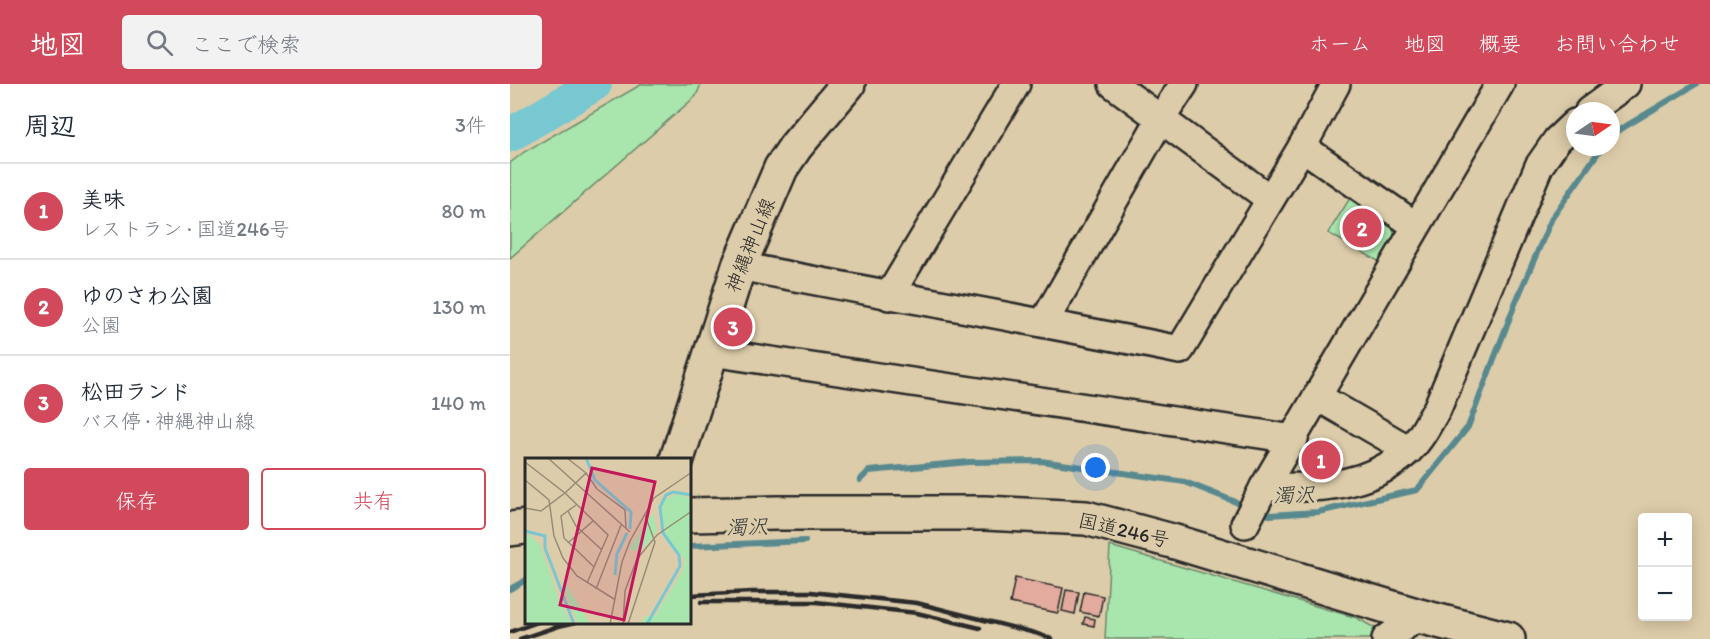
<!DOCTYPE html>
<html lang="ja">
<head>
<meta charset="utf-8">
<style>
	:root { --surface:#fff; --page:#f2f2f3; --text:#1f2937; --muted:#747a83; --line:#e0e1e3; --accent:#d1495b }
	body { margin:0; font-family:Itim,"Klee One",sans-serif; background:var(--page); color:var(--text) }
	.controls { position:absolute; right:18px; bottom:18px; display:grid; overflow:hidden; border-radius:6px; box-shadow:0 3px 15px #0003 }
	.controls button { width:54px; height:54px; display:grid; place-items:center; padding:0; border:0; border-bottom:2px solid var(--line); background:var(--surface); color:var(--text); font:30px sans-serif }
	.compass { position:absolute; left:1056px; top:18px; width:54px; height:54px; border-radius:50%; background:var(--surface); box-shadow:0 3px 15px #0003; rotate:77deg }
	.you { position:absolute; left:586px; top:384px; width:21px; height:21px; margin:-15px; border:4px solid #fff; border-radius:50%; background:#1a73e8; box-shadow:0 0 0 9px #1a73e833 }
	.badge { display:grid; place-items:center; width:39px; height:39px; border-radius:50%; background:var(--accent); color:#fff; font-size:20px; font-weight:700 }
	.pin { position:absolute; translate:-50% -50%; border:3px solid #fff; box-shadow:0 2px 6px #0006 }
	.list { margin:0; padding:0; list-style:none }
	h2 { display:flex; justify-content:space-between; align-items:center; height:78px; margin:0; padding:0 24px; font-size:26px }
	h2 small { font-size:20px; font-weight:400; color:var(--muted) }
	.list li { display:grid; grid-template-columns:39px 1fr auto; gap:18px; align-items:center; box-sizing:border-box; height:96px; padding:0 24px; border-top:2px solid var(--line) }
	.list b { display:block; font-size:22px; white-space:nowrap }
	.list p { margin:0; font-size:20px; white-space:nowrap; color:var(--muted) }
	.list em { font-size:20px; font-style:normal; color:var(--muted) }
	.actions { display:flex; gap:12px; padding:18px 24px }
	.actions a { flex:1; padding:14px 0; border:2px solid var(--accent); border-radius:6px; text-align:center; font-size:21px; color:var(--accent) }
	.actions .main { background:var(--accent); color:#fff }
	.icon { flex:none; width:33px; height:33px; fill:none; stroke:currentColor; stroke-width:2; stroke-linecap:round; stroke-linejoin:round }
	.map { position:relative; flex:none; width:1200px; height:555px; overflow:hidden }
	header { display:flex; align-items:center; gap:36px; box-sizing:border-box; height:84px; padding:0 30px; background:var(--accent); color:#fff }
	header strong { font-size:28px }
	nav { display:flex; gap:33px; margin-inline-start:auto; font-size:21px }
	.search { width:420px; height:54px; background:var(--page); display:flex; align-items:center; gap:15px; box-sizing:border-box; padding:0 21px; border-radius:6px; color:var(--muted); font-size:22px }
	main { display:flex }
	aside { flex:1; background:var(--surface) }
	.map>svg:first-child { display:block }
	.green { fill:#a9e6ad; stroke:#6a886c; stroke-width:1.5 }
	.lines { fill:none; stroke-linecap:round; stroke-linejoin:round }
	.stream { stroke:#59898f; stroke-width:6 }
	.river { stroke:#78c8d2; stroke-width:34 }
	.building { fill:#e3aa9e; stroke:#2b2b2b; stroke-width:1.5 }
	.minor-casing { stroke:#2b2b2b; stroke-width:32 }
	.major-casing { stroke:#2b2b2b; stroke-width:38 }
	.highway-casing { stroke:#2b2b2b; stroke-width:38 }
	.minor { stroke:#ddcca9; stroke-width:27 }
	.major { stroke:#ddcca9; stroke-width:33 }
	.highway { stroke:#ddcca9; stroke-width:33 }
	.rail { stroke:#2b2b2b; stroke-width:4.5 }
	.labels { text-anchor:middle; stroke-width:6; stroke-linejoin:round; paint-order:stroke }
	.street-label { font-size:20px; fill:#2b2b2b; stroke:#ddcca9 }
	.water-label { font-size:21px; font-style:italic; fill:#333b3c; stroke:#ddcca9 }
	.inset-river { fill:none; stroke:#78c8d2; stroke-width:3 }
	.inset-road { fill:none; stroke:#968c77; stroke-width:1.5 }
	.view { fill:#c2185b; fill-opacity:0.15; stroke:#c2185b; stroke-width:3 }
	.inset-edge { fill:none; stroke:#2b2b2b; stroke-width:3 }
</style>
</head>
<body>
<header>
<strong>地図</strong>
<div class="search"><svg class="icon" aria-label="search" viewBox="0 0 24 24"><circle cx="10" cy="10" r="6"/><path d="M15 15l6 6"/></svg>ここで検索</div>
<nav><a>ホーム</a><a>地図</a><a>概要</a><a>お問い合わせ</a></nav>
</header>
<main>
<aside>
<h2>周辺<small>3件</small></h2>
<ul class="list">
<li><span class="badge">1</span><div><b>美味</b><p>レストラン · 国道246号</p></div><em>80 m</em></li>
<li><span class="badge">2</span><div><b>ゆのさわ公園</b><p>公園</p></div><em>130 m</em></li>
<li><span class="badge">3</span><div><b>松田ランド</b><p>バス停 · 神縄神山線</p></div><em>140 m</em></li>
</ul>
<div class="actions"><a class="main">保存</a><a>共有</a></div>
</aside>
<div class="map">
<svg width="1200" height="555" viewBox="0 0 1200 555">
	<rect width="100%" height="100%" fill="#ddcca9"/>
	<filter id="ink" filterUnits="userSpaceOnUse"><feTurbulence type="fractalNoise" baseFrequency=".0167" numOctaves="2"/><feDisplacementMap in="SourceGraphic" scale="12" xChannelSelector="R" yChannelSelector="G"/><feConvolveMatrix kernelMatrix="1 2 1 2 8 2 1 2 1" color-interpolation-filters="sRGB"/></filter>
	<g filter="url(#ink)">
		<g class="green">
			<polygon points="132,0 191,0 186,12 0,174 0,79 14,68"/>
			<polygon points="842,111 882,139 885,155 870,178 818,149"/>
			<polygon points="600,462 847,534 884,555 595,555"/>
		</g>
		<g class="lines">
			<g class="stream">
				<polyline points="1101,51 1186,0"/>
				<polyline points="350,396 359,387 459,378 531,377 675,398 736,422"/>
				<polyline points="749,427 759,431 808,428 907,406 958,343 1005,220 1042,134 1092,63"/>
				<polyline points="180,462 295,457"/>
				<polyline points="0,505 16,496"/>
			</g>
			<polyline class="river" points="0,51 85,0"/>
		</g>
		<g class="building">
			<polygon points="505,494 553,504 548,529 500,519"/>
			<polygon points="556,506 569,508 565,530 552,527"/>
			<polygon points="574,508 593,512 589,532 570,528"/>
			<polygon points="575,533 585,535 584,542 573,540"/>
		</g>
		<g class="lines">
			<defs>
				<g id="minor">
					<polyline points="603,0 760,115"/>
					<polyline points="1079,27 1116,0"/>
					<polyline points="792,63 906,142"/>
					<path d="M229,182C376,211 523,236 670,266L792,63L826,0"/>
					<polyline points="379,212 506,0"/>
					<polyline points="534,238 650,36 674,0"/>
					<polyline points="201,268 784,355"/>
					<polyline points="808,313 899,366"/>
					<path d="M754,403C798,404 841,405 880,381C891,374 902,365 910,353C916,345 921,334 927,325L1029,82L1047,56L1065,39"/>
					<polyline points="735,440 754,403 990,0"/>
					<polyline points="876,555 909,532"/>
				</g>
				<polyline id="major" points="167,375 229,182 271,84 286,62 338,0"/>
				<g id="highway">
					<polyline points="180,431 267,429 475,429 576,434 662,457 909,532 998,555"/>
					<polyline points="0,445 16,443"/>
				</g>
			</defs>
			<use href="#minor" class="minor-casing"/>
			<use href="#major" class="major-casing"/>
			<use href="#highway" class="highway-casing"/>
			<use href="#minor" class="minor"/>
			<use href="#major" class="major"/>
			<use href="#highway" class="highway"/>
			<g class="rail">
				<polyline points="180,511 242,508 301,508 407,519 525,549 542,555"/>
				<polyline points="191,518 306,518 407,529 470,544"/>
				<polyline points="0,548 28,538"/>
				<polyline points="10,555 49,542 66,538"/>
			</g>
		</g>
	</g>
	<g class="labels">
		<g class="street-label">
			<text transform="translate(240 161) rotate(-68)" y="7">神縄神山線</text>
			<text transform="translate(614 446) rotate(13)" y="7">国道246号</text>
		</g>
		<g class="water-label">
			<text transform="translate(784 411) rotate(-2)" y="7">濁沢</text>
			<text transform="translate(237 443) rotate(-2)" y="7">濁沢</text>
		</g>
	</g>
	<g transform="translate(15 374)">
		<rect width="166" height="166" fill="#ddcca9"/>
		<path d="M152,36L166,40V166H115L121,158H130L157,114L160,102L141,78L136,54L139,42ZM128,55L132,73L115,94L104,91ZM4,76L15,87L35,145L47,166H0V77ZM36,122L41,126L65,166H53Z" fill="#a9e6ad"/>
		<path class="inset-river" d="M61,0L70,22L106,54L105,71M0,73L20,78V90L49,166M90,117L92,96L102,75M122,166L155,108L154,97L138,75L135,49L141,37L148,34L167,37"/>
		<path class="inset-road" d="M23,0L105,74M0,4L40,35L61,15L42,0M61,15L72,31L100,52L101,71M0,22L24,42L29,78L38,100L52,118L89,141M51,47L36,58L39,80L69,109M0,50L16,53L40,35L83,77L62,125M43,53L51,68L77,92M44,84L68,63M71,131L96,67M85,166L97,104L105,83L129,40L167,14M98,166L100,133L112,101L132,77L167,53M103,166L130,84L120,57"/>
		<path class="view" d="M67,10L130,24L99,162L35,147Z"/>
		<rect width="166" height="166" class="inset-edge"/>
	</g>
</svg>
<div class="controls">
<button>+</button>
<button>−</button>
</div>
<svg class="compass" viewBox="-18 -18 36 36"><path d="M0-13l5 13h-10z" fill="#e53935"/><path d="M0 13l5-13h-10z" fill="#747a83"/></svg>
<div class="you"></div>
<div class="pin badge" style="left:811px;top:376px">1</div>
<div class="pin badge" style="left:852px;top:144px">2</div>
<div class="pin badge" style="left:223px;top:243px">3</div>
</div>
</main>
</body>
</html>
